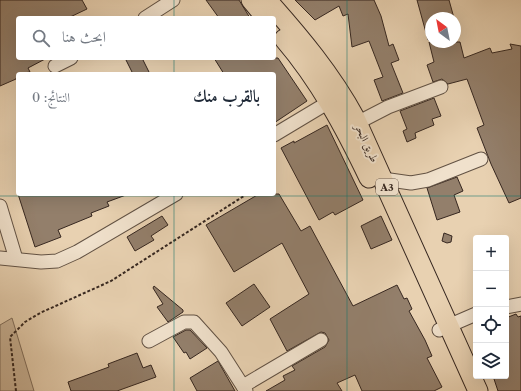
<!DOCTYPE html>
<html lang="ar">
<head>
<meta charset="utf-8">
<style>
	:root { --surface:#fff; --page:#f6f6f7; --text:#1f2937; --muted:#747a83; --line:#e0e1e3 }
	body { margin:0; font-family:"Libre Caslon Text",Amiri,serif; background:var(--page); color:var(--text); direction:rtl }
	.controls { position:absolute; right:12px; bottom:12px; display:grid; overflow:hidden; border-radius:4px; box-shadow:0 4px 16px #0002 }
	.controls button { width:36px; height:36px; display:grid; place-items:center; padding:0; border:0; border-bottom:1px solid var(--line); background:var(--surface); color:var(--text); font:20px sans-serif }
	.compass { position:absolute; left:425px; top:12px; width:36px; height:36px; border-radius:50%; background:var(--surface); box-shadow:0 4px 16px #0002; rotate:328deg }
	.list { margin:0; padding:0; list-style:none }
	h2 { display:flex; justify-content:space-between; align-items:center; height:52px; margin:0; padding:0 16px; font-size:17px }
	h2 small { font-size:13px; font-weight:400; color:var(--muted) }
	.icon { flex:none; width:22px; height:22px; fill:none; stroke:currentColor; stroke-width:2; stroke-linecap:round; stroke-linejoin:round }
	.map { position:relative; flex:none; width:521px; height:391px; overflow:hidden; direction:ltr }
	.search { position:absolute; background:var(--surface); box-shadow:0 4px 16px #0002; left:16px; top:16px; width:260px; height:44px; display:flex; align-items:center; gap:10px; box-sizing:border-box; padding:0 14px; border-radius:4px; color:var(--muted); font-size:15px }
	.panel { position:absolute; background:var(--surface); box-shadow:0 4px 16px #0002; left:16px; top:72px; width:260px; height:124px; border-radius:4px; direction:rtl }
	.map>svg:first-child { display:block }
	.green { fill:#cab498; stroke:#806e5c }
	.building { fill:#937f6b; stroke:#362720 }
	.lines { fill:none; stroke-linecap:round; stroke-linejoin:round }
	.minor-casing { stroke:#625244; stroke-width:15 }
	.highway-casing { stroke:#362720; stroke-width:21 }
	.path { stroke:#362720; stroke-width:2; stroke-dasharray:3 2; stroke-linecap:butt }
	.minor { stroke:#f0e1cc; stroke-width:13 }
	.highway { stroke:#e8d1b1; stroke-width:19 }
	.grid { fill:none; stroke:#0f766e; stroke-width:1; stroke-opacity:0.55 }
	.labels { text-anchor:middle; stroke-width:4; stroke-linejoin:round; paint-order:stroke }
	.shield { fill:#f0e1cc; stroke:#6e5f54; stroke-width:1 }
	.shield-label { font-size:10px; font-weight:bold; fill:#362720 }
	.street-label { font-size:11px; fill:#362720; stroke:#f0e1cc }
</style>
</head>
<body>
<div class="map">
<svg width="521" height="391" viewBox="0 0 521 391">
	<rect width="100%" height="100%" fill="#e8d1b1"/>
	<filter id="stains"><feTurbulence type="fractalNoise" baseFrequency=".005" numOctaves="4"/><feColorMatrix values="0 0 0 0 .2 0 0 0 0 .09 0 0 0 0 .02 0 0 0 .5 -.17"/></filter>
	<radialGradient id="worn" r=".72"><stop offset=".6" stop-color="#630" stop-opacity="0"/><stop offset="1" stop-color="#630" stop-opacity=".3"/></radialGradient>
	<polygon class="green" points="12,318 34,391 0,391 0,325"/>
	<g class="building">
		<polygon points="0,0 82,0 87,9 68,18 18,18 18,58 47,58 28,68 30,72 18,74 16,79 0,86"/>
		<polygon points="206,0 239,0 250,18 219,18"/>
		<polygon points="295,0 374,0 381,16 389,46 393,44 399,60 391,63 403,93 382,101 374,80 383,77 369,41 352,47 348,14 343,16 339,6 315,20"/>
		<polygon points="417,0 449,0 454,18 431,18 431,40 428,40"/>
		<polygon points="429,42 460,42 464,58 490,48 492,53 512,49 510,44 521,46 521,198 509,203 491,164 477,128 484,125 467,79 448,84 442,79 433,82 427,65 434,62"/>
		<polygon points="125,58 142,58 150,74 133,74"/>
		<polygon points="214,58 278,58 307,101 274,123 274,74 224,74"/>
		<polygon points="434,98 441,116 432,119 434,125 415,133 416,138 407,142 403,131 407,129 400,111"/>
		<polygon points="327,125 363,200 335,215 333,212 319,220 281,148 294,141 294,143"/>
		<polygon points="457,177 463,191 454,195 460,212 437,220 427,188"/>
		<polygon points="18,194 126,194 126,195 107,202 109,206 91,213 92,216 58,230 61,237 35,247"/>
		<polygon points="259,194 279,194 301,231 310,226 353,306 397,285 404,299 407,298 412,309 409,311 425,340 432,356 427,358 442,387 434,391 362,391 355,375 337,383 342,391 266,391 285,380 283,376 295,370 292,366 325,347 329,340 325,333 321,332 287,351 270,319 309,294 282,243 234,272 206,225"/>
		<polygon points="162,216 168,225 151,236 154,240 135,251 127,237"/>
		<polygon points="381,216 392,240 371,249 361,226"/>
		<polygon points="444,233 452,236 451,242 447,243 442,241"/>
		<polygon points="254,284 270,307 242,326 226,303"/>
		<polygon points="154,286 183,310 183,312 168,322 157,307 163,304 153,288"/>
		<polygon points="516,314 518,317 521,316 521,391 498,391 493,376 506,376 506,318"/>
		<polygon points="186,330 190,330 207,348 190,359 186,352 184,353 173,337"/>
		<polygon points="137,353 143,368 151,365 156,377 117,391 71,391 68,382 109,367 108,364"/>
		<polygon points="218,361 235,391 197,391 190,378"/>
	</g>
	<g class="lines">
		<defs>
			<g id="minor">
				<polyline points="145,18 173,0"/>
				<polyline points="55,66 71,58"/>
				<polyline points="357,123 388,107 441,87"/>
				<polyline points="274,135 329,102"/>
				<polyline points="383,179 411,183 428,180 481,159"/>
				<polyline points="0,206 16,259"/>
				<polyline points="0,258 41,262 57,261 77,252 176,194"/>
				<polyline points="506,307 521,304"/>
				<polyline points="439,330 476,314"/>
				<polyline points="149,341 184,322 194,322 221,352 246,391"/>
				<polyline points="243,386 321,340"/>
			</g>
			<g id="highway">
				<polyline points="251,0 266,18"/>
				<path d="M267,0C300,37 331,74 355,118L478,391"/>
				<path d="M284,39C320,81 345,128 369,178"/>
			</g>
		</defs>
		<use href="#minor" class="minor-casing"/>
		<use href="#highway" class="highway-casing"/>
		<polyline class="path" points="16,391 10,337 25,322 40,313 111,281 247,194"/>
		<use href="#minor" class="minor"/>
		<use href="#highway" class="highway"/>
	</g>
	<path class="grid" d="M174,0V18M347,0V391M174,58V74M174,194V391M0,196H521"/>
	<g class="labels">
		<rect class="shield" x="376" y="179" width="22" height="16" rx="3"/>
		<g class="shield-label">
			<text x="387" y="191">A3</text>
		</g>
		<g class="street-label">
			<text transform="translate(367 143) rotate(65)" y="4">طريق البحر</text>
		</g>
	</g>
	<rect width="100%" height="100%" filter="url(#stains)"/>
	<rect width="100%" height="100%" fill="url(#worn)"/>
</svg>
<div class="controls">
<button>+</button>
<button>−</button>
<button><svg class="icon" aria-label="locate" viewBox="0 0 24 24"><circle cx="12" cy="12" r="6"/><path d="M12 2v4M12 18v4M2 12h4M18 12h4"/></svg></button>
<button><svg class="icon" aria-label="layers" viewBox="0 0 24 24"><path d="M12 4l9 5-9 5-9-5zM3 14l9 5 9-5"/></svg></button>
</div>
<svg class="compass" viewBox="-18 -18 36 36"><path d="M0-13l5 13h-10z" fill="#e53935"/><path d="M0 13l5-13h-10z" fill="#747a83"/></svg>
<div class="search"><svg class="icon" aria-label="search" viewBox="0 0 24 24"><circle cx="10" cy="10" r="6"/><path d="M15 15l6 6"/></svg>ابحث هنا</div>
<section class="panel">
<h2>بالقرب منك<small>النتائج: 0</small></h2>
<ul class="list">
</ul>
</section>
</div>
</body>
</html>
